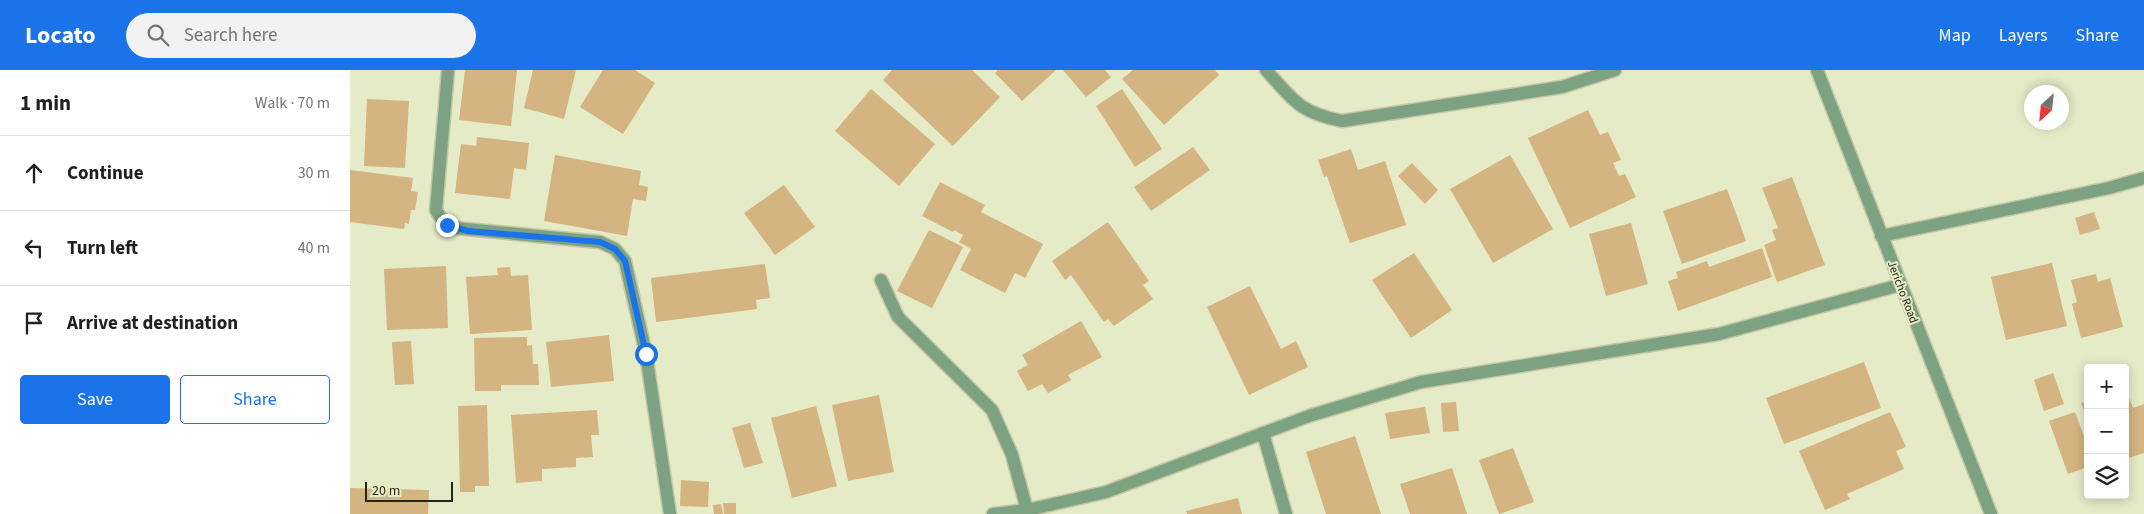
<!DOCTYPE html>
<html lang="en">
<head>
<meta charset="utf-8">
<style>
	:root { --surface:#fff; --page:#f2f2f2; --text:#202124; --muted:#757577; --line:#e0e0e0; --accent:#1a73e8 }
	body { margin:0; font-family:"Source Sans 3",sans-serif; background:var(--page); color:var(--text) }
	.controls { position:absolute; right:15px; bottom:15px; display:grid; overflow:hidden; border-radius:5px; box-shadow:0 2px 12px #0003 }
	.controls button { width:45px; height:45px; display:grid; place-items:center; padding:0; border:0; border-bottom:1px solid var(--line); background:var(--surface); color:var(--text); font:25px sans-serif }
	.compass { position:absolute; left:1674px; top:15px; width:45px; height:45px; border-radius:50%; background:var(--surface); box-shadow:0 2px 12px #0003; rotate:207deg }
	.scale { position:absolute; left:15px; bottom:12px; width:88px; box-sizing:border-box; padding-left:5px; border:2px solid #252619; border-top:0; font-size:14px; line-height:18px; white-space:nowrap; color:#252619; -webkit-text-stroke:4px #e5eac7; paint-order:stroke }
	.stop { position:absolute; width:15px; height:15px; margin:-11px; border:4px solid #1a73e8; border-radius:50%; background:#fff }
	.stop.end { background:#1a73e8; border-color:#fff; box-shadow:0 1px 5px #0008 }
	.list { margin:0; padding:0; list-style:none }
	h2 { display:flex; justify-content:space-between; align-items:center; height:65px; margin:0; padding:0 20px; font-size:21px }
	h2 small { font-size:16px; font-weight:400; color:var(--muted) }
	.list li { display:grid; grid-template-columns:32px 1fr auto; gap:15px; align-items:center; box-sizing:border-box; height:75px; padding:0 20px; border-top:1px solid var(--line) }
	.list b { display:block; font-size:19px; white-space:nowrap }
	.list em { font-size:16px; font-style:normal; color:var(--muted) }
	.actions { display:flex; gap:10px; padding:15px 20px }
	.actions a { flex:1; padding:11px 0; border:1px solid var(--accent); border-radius:5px; text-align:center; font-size:18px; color:var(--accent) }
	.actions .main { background:var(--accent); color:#fff }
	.icon { flex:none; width:28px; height:28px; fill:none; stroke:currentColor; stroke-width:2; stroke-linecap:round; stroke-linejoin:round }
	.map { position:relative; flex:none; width:1794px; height:444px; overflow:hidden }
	header { display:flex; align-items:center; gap:30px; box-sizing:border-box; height:70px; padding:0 25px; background:var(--accent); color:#fff }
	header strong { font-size:24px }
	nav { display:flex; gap:28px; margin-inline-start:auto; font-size:18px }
	.search { width:350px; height:45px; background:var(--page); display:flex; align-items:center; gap:12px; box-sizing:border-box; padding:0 18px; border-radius:28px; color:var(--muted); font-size:19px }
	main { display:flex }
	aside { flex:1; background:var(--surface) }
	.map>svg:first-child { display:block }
	.building { fill:#d4b480 }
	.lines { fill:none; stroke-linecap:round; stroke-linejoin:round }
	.minor-casing { stroke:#c2c7a8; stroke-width:15 }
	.minor { stroke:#7da281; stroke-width:12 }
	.route { stroke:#1a73e8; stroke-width:6 }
	.labels { text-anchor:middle; stroke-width:4; stroke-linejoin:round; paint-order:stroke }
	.street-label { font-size:12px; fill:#252619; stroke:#e5eac7 }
</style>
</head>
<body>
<header>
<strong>Locato</strong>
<div class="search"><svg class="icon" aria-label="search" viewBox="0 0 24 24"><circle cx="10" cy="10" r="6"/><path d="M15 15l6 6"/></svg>Search here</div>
<nav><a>Map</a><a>Layers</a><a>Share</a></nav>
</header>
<main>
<aside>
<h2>1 min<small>Walk · 70 m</small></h2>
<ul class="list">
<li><svg class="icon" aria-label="ahead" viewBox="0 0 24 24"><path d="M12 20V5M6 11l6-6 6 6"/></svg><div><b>Continue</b></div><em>30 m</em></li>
<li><svg class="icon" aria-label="left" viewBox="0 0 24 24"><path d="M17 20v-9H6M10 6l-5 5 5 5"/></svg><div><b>Turn left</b></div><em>40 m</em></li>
<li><svg class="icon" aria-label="arrive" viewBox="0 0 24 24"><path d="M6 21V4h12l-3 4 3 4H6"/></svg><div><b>Arrive at destination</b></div></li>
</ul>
<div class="actions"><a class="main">Save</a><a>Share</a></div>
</aside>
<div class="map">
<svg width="1794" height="444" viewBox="0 0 1794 444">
	<rect width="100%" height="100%" fill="#e5eac7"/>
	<g class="building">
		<polygon points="115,0 167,0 161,56 109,50"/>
		<polygon points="183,0 226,0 214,49 174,38"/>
		<polygon points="253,0 285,0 305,13 273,64 230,37"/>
		<polygon points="542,0 622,0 650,27 603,76 533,10"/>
		<polygon points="648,0 706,0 672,31 645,3"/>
		<polygon points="713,0 755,0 761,7 736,27"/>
		<polygon points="783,0 865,0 869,5 814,55 772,9"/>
		<polygon points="521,19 585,74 549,116 485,61"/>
		<polygon points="772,19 812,79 785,97 746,36"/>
		<polygon points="17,29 59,31 55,98 14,96"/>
		<polygon points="1238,40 1250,65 1258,62 1271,90 1263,93 1269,106 1275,104 1286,127 1220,158 1178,68"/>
		<polygon points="127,67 179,73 176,100 164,98 160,129 105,123 111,74 126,76"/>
		<polygon points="843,77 860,100 801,141 784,117"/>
		<polygon points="1001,79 1008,100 1035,91 1056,155 1000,173 977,106 974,107 968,90"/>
		<polygon points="205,85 291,101 289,115 298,117 296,131 283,129 277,166 194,151"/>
		<polygon points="1160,85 1203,159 1143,193 1100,119"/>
		<polygon points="1062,93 1088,120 1075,134 1048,106"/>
		<polygon points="0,100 63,108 61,121 68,122 65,140 61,140 59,154 55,153 54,159 0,152"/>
		<polygon points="1442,107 1475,195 1427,212 1414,175 1426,170 1422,160 1428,158 1412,118"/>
		<polygon points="590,112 635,135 631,142 693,174 675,208 665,203 655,223 610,200 621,179 609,172 613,165 604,160 603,162 572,146"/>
		<polygon points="434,115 465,157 425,185 394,143"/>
		<polygon points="1377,119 1396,171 1332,194 1313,141"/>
		<polygon points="1744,142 1750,159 1730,165 1725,148"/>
		<polygon points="758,152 799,211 793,215 803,229 764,256 758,249 754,252 721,205 715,210 702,191"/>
		<polygon points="1281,153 1298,214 1256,226 1239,164"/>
		<polygon points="579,160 613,177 582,238 547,221"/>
		<polygon points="1412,178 1422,207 1328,241 1318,211 1328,208 1326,202 1357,191 1359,197"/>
		<polygon points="1064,183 1102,240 1061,268 1022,210"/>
		<polygon points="1702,193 1717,256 1656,270 1641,207"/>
		<polygon points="415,194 420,228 406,230 407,239 306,252 301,208"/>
		<polygon points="96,196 98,258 37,260 34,199"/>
		<polygon points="160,197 161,206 178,205 182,260 120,264 116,207 148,205 147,198"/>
		<polygon points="1746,204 1748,212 1760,208 1773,257 1731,268 1722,234 1727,232 1721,210"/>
		<polygon points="900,216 931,279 946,271 958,297 899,325 857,237"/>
		<polygon points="731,251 752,287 718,305 721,310 698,323 692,314 678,321 667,301 678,295 672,285"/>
		<polygon points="259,265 264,311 201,317 196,272"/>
		<polygon points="177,267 177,276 182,275 183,294 188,294 189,315 151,315 151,321 125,321 124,268"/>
		<polygon points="61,271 64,314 45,315 42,272"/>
		<polygon points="1514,292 1531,338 1434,374 1416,328"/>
		<polygon points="1703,303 1714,334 1694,341 1684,310"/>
		<polygon points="1775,318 1783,338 1794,334 1794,383 1775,389"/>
		<polygon points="529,325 544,402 498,411 482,335"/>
		<polygon points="1738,331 1738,351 1731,333"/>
		<polygon points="1106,332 1109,361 1093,362 1091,333"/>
		<polygon points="137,335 139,416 125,416 125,422 110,422 108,336"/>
		<polygon points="466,336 487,416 442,428 421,348"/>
		<polygon points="1075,337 1080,363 1040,369 1035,343"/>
		<polygon points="247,340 249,365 241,365 243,387 226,388 226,397 192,399 192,411 166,413 161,345"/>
		<polygon points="1540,342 1556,377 1546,381 1554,399 1497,424 1500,429 1475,440 1449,381"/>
		<polygon points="1725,342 1738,377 1738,397 1718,404 1699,351"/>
		<polygon points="400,353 413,393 394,398 382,358"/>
		<polygon points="1005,366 1031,444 976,444 956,382"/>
		<polygon points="1163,378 1184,432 1149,444 1129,390"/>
		<polygon points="1102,398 1117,444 1060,444 1050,414"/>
		<polygon points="331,410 359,412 358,437 330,436"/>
		<polygon points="0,418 79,420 78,444 0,444"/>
		<polygon points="888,428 892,444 837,444 836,441"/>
		<polygon points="373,433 386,433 386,444 374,444"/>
		<polygon points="371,434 373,444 364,444 363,435"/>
	</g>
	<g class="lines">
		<defs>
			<g id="minor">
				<path d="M98,0L86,140C91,149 95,154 105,158L250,172L265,179L275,191L296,284L320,444"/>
				<path d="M916,0C944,31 949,42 992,51L1212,17L1265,0"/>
				<polyline points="1467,0 1641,444"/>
				<polyline points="1531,166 1759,118 1794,108"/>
				<polyline points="531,210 548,247 642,340 662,385 677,440"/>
				<polyline points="913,363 936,444"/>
				<polyline points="643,444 677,440 756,422 959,346 1071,312 1369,264 1550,215"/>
			</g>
		</defs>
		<use href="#minor" class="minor-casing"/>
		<use href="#minor" class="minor"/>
	</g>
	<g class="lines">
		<polyline class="route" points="97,155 118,161 250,172 265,179 275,191 296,284"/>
	</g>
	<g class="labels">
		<g class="street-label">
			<text transform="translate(1553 222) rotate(69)" y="4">Jericho Road</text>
		</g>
	</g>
</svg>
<div class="controls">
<button>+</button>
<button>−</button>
<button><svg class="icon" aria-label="layers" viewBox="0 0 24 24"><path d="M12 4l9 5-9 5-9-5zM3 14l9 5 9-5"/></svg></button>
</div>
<svg class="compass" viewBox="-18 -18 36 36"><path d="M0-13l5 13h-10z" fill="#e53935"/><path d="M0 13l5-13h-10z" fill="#757577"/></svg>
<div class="scale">20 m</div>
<div class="stop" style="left:296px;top:284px"></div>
<div class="stop end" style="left:97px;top:155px"></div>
</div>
</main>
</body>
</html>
